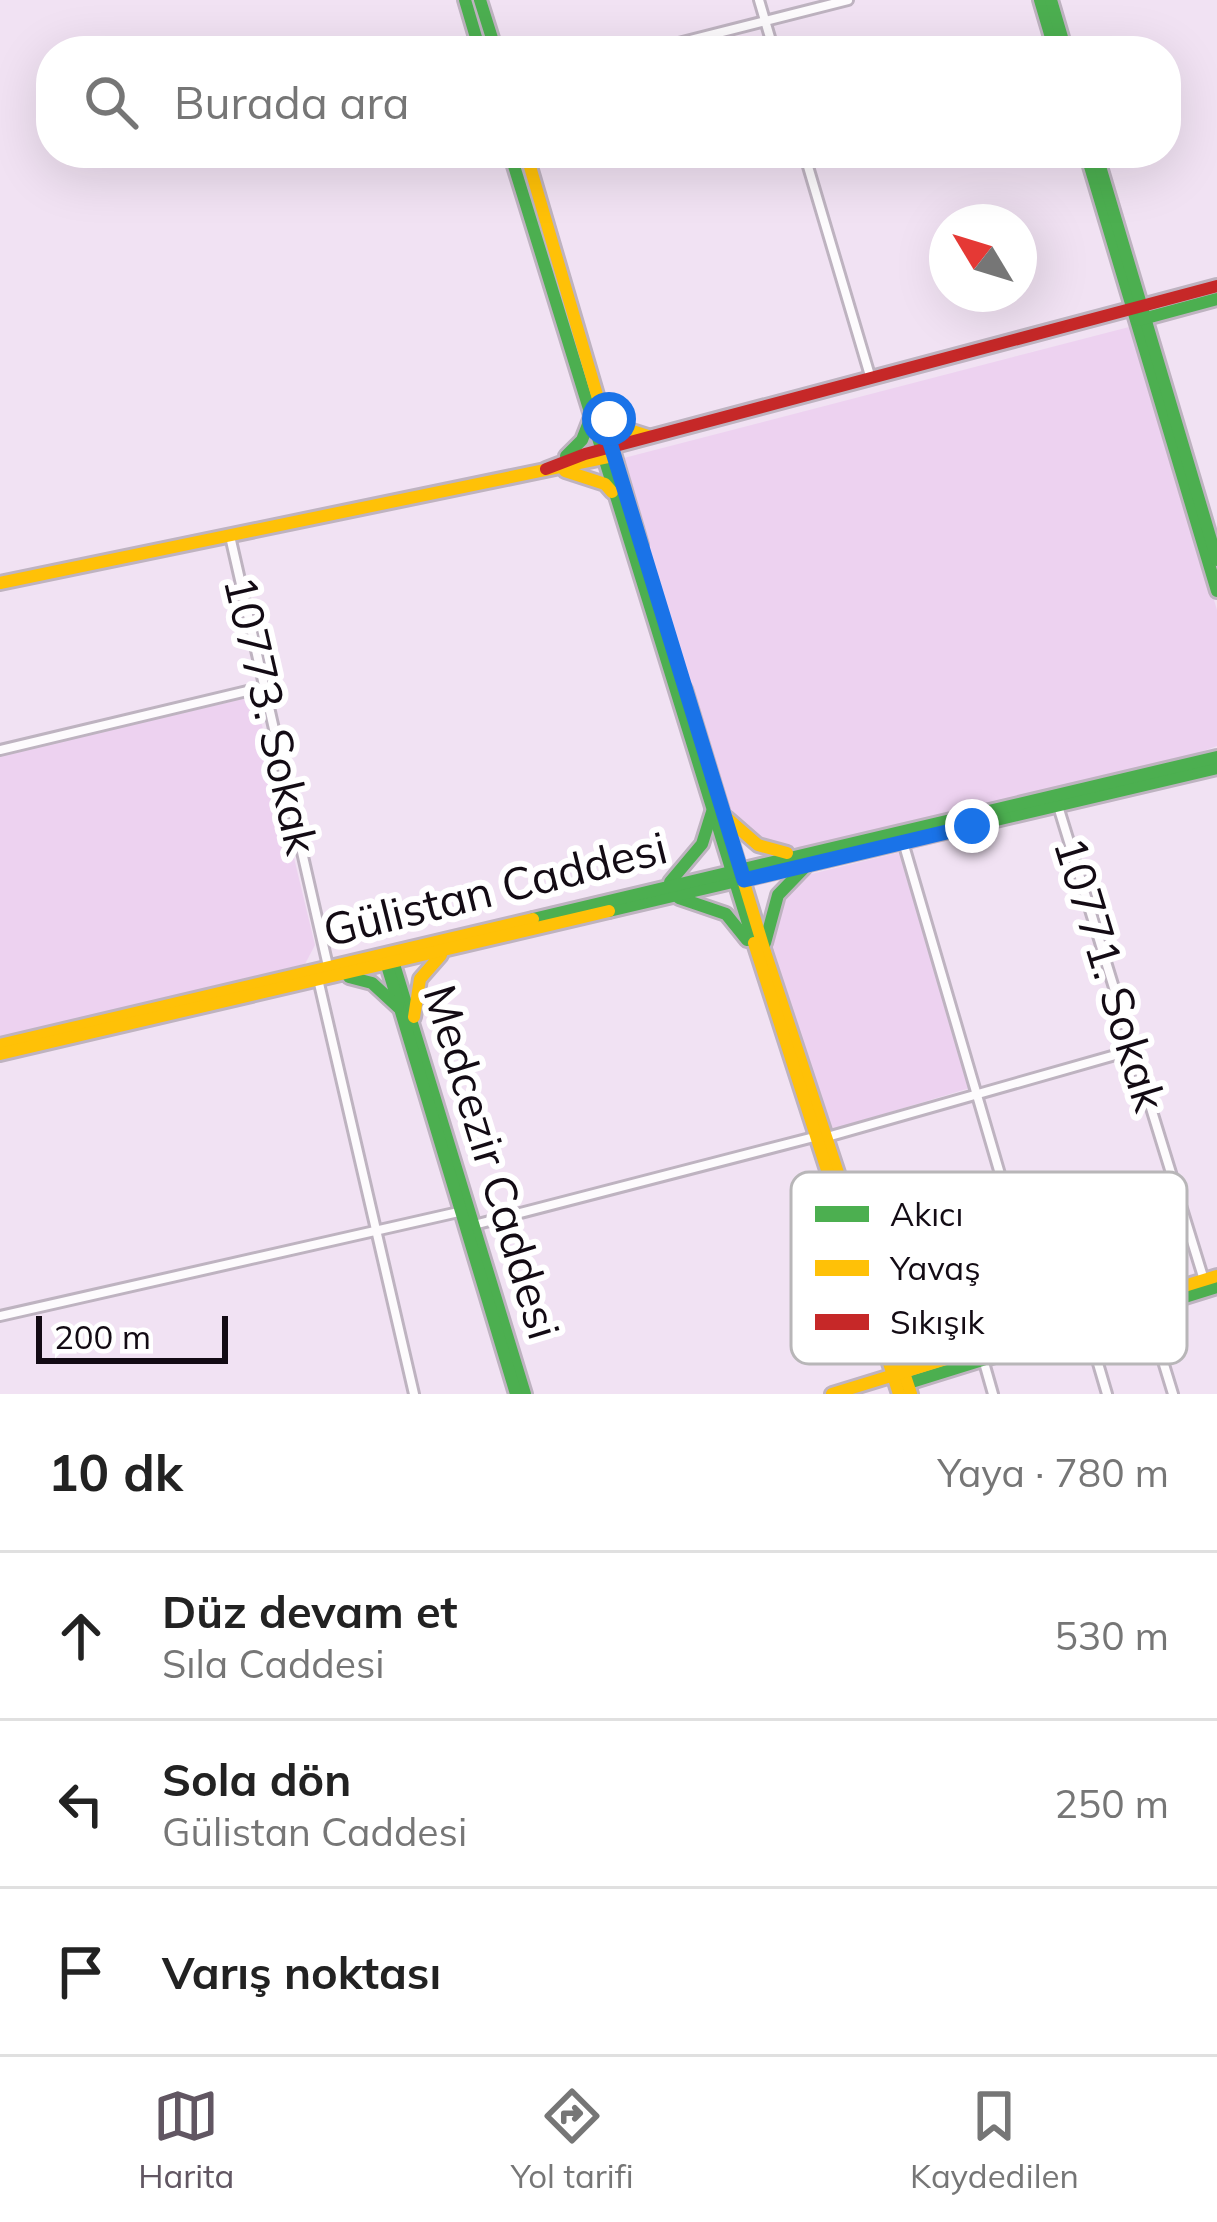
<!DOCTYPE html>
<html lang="tr">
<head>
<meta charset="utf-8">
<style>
	:root { --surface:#fff; --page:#f6f6f6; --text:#222; --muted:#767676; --line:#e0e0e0; --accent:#615662 }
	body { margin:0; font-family:Mulish,sans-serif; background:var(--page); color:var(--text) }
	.compass { position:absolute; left:929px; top:204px; width:108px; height:108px; border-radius:50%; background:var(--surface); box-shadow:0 12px 48px #0002; rotate:308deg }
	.scale { position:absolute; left:36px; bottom:30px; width:192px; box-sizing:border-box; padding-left:12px; border:6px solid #130b14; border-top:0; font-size:33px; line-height:42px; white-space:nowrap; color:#130b14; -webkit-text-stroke:9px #fff; paint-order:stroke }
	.stop { position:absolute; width:36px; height:36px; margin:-27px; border:9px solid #1a73e8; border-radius:50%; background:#fff }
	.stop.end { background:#1a73e8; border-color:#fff; box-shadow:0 3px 12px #0008 }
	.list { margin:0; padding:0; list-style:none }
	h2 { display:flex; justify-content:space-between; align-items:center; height:156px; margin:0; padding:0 48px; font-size:51px }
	h2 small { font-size:39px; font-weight:400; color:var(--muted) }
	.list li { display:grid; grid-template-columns:78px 1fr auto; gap:36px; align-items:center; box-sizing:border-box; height:168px; padding:0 48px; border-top:3px solid var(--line) }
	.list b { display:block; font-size:45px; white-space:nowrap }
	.list p { margin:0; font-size:39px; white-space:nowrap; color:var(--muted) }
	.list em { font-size:39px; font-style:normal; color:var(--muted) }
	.icon { flex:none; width:66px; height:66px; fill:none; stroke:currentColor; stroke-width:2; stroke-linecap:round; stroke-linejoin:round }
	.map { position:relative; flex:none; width:1217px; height:1394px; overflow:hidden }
	.search { position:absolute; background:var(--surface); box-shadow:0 12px 48px #0002; left:36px; right:36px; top:36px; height:132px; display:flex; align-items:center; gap:30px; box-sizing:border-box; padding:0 42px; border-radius:48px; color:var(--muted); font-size:45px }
	.sheet { height:660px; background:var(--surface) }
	nav { display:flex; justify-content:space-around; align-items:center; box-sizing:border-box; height:168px; border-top:3px solid var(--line); background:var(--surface); font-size:33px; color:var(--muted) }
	nav a { display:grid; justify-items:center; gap:6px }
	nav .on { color:var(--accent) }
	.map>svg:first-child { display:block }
	.green { fill:#edd2f0 }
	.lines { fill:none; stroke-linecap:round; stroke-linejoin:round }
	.street-casing { stroke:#beb3c0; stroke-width:14 }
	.fast-casing { stroke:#beb3c0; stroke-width:18 }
	.slow-casing { stroke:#beb3c0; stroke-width:18 }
	.jam-casing { stroke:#beb3c0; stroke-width:18 }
	.street { stroke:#fdfbfd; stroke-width:8 }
	.fast { stroke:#4caf50; stroke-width:12 }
	.slow { stroke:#ffc107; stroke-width:12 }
	.jam { stroke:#c62828; stroke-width:12 }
	.route { stroke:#1a73e8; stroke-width:15 }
	.labels { text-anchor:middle; stroke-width:12; stroke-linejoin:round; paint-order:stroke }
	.street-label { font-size:45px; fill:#130b14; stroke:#fff }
	.key { fill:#fff; stroke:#b8b6b8; stroke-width:3 }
	.key-label { font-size:33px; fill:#130b14 }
</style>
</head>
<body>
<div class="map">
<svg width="1217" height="1394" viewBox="0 0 1217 1394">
	<rect width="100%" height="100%" fill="#f1e2f3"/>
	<g class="green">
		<path d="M1133,326L1217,610V746L1198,753L805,847C769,850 739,833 724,800L620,459Z"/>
		<polygon points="255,696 315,945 305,964 0,1037 0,756"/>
		<polygon points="901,852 970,1088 831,1130 770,943 782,897 803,876"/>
	</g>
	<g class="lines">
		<defs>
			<g id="street">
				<polyline points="759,0 774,51"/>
				<polyline points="647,51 848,0"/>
				<polyline points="804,153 871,379"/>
				<polyline points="230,536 328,966"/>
				<polyline points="0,750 264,687"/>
				<polyline points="1058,806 1204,1280"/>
				<polyline points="903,842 1045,1328"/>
				<polyline points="318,979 414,1394"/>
				<polyline points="827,1137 1133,1050"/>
				<polyline points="474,1225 814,1137"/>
				<polyline points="1147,1309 1173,1394"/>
				<polyline points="0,1316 463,1211"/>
				<polyline points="1087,1326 1107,1394"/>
				<polyline points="983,1359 993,1394"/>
			</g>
			<g id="fast">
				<polyline points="465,0 480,51"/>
				<polyline points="480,0 496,51"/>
				<polyline points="1040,0 1055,51"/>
				<polyline points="1051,0 1066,51"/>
				<polyline points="510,153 754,943"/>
				<polyline points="1086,153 1217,591"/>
				<polyline points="1096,153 1217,560"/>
				<polyline points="1139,320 1217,299"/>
				<polyline points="566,456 582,440 591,417"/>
				<polyline points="670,882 702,844 712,812"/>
				<polyline points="679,898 726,914 747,940"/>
				<polyline points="609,911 1217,768"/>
				<polyline points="533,919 1217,757"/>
				<polyline points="765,943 778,895 805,867"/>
				<polyline points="393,961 525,1394"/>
				<polyline points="386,962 516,1394"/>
				<polyline points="349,977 372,983 398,1007"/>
				<polyline points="905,1384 1217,1287"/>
			</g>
			<g id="slow">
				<polyline points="526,153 641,545"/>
				<polyline points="602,412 623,428 648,436"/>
				<polyline points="565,471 605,484 612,492"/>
				<polyline points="0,583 608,457"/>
				<polyline points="685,689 765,952 911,1394"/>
				<polyline points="727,818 758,845 787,853"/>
				<polyline points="754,943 899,1394"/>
				<polyline points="414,1017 420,979 441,955"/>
				<polyline points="0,1045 533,919"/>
				<polyline points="0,1054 609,911"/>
				<polyline points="832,1394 1217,1276"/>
			</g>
			<polyline id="jam" points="546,469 585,454 1217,286"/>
		</defs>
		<use href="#street" class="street-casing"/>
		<use href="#fast" class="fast-casing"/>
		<use href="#slow" class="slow-casing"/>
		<use href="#jam" class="jam-casing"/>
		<use href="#street" class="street"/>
		<use href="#fast" class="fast"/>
		<use href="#slow" class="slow"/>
		<use href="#jam" class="jam"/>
	</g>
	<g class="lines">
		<polyline class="route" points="609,419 600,410 744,880 972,826"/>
	</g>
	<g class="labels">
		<g class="street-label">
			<text transform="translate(271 715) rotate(77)" y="16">10773. Sokak</text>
			<text transform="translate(495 889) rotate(-14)" y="16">Gülistan Caddesi</text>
			<text transform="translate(1110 974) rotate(73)" y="16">10771. Sokak</text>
			<text transform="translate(492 1162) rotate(73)" y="16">Medcezir Caddesi</text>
		</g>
	</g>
	<rect x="791" y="1172" width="396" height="192" rx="18" class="key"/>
	<rect x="815" y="1206" width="54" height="16" fill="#4caf50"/>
	<rect x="815" y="1260" width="54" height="16" fill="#ffc107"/>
	<rect x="815" y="1314" width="54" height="16" fill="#c62828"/>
	<g class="key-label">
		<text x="890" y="1226">Akıcı</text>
		<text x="890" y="1280">Yavaş</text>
		<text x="890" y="1334">Sıkışık</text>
	</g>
</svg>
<svg class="compass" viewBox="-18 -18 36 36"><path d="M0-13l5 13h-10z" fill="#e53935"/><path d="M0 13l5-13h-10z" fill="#767676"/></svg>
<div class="scale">200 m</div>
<div class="stop" style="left:609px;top:419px"></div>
<div class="stop end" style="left:972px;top:826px"></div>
<div class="search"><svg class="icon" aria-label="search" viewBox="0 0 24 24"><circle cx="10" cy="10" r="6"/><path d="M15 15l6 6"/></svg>Burada ara</div>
</div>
<section class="sheet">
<h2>10 dk<small>Yaya · 780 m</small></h2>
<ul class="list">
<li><svg class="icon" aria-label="ahead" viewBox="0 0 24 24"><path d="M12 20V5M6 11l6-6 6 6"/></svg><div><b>Düz devam et</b><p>Sıla Caddesi</p></div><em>530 m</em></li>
<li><svg class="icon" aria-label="left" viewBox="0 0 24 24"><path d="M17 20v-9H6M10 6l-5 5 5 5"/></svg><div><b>Sola dön</b><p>Gülistan Caddesi</p></div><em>250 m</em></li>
<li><svg class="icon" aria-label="arrive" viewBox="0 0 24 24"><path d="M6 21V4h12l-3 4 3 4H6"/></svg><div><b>Varış noktası</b></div></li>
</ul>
</section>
<nav>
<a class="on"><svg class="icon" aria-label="map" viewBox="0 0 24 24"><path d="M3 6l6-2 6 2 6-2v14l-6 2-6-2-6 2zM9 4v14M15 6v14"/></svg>Harita</a>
<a><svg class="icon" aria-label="directions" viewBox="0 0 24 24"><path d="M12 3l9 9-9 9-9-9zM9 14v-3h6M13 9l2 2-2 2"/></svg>Yol tarifi</a>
<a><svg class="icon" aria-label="saved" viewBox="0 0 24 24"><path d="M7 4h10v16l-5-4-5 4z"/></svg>Kaydedilen</a>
</nav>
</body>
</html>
